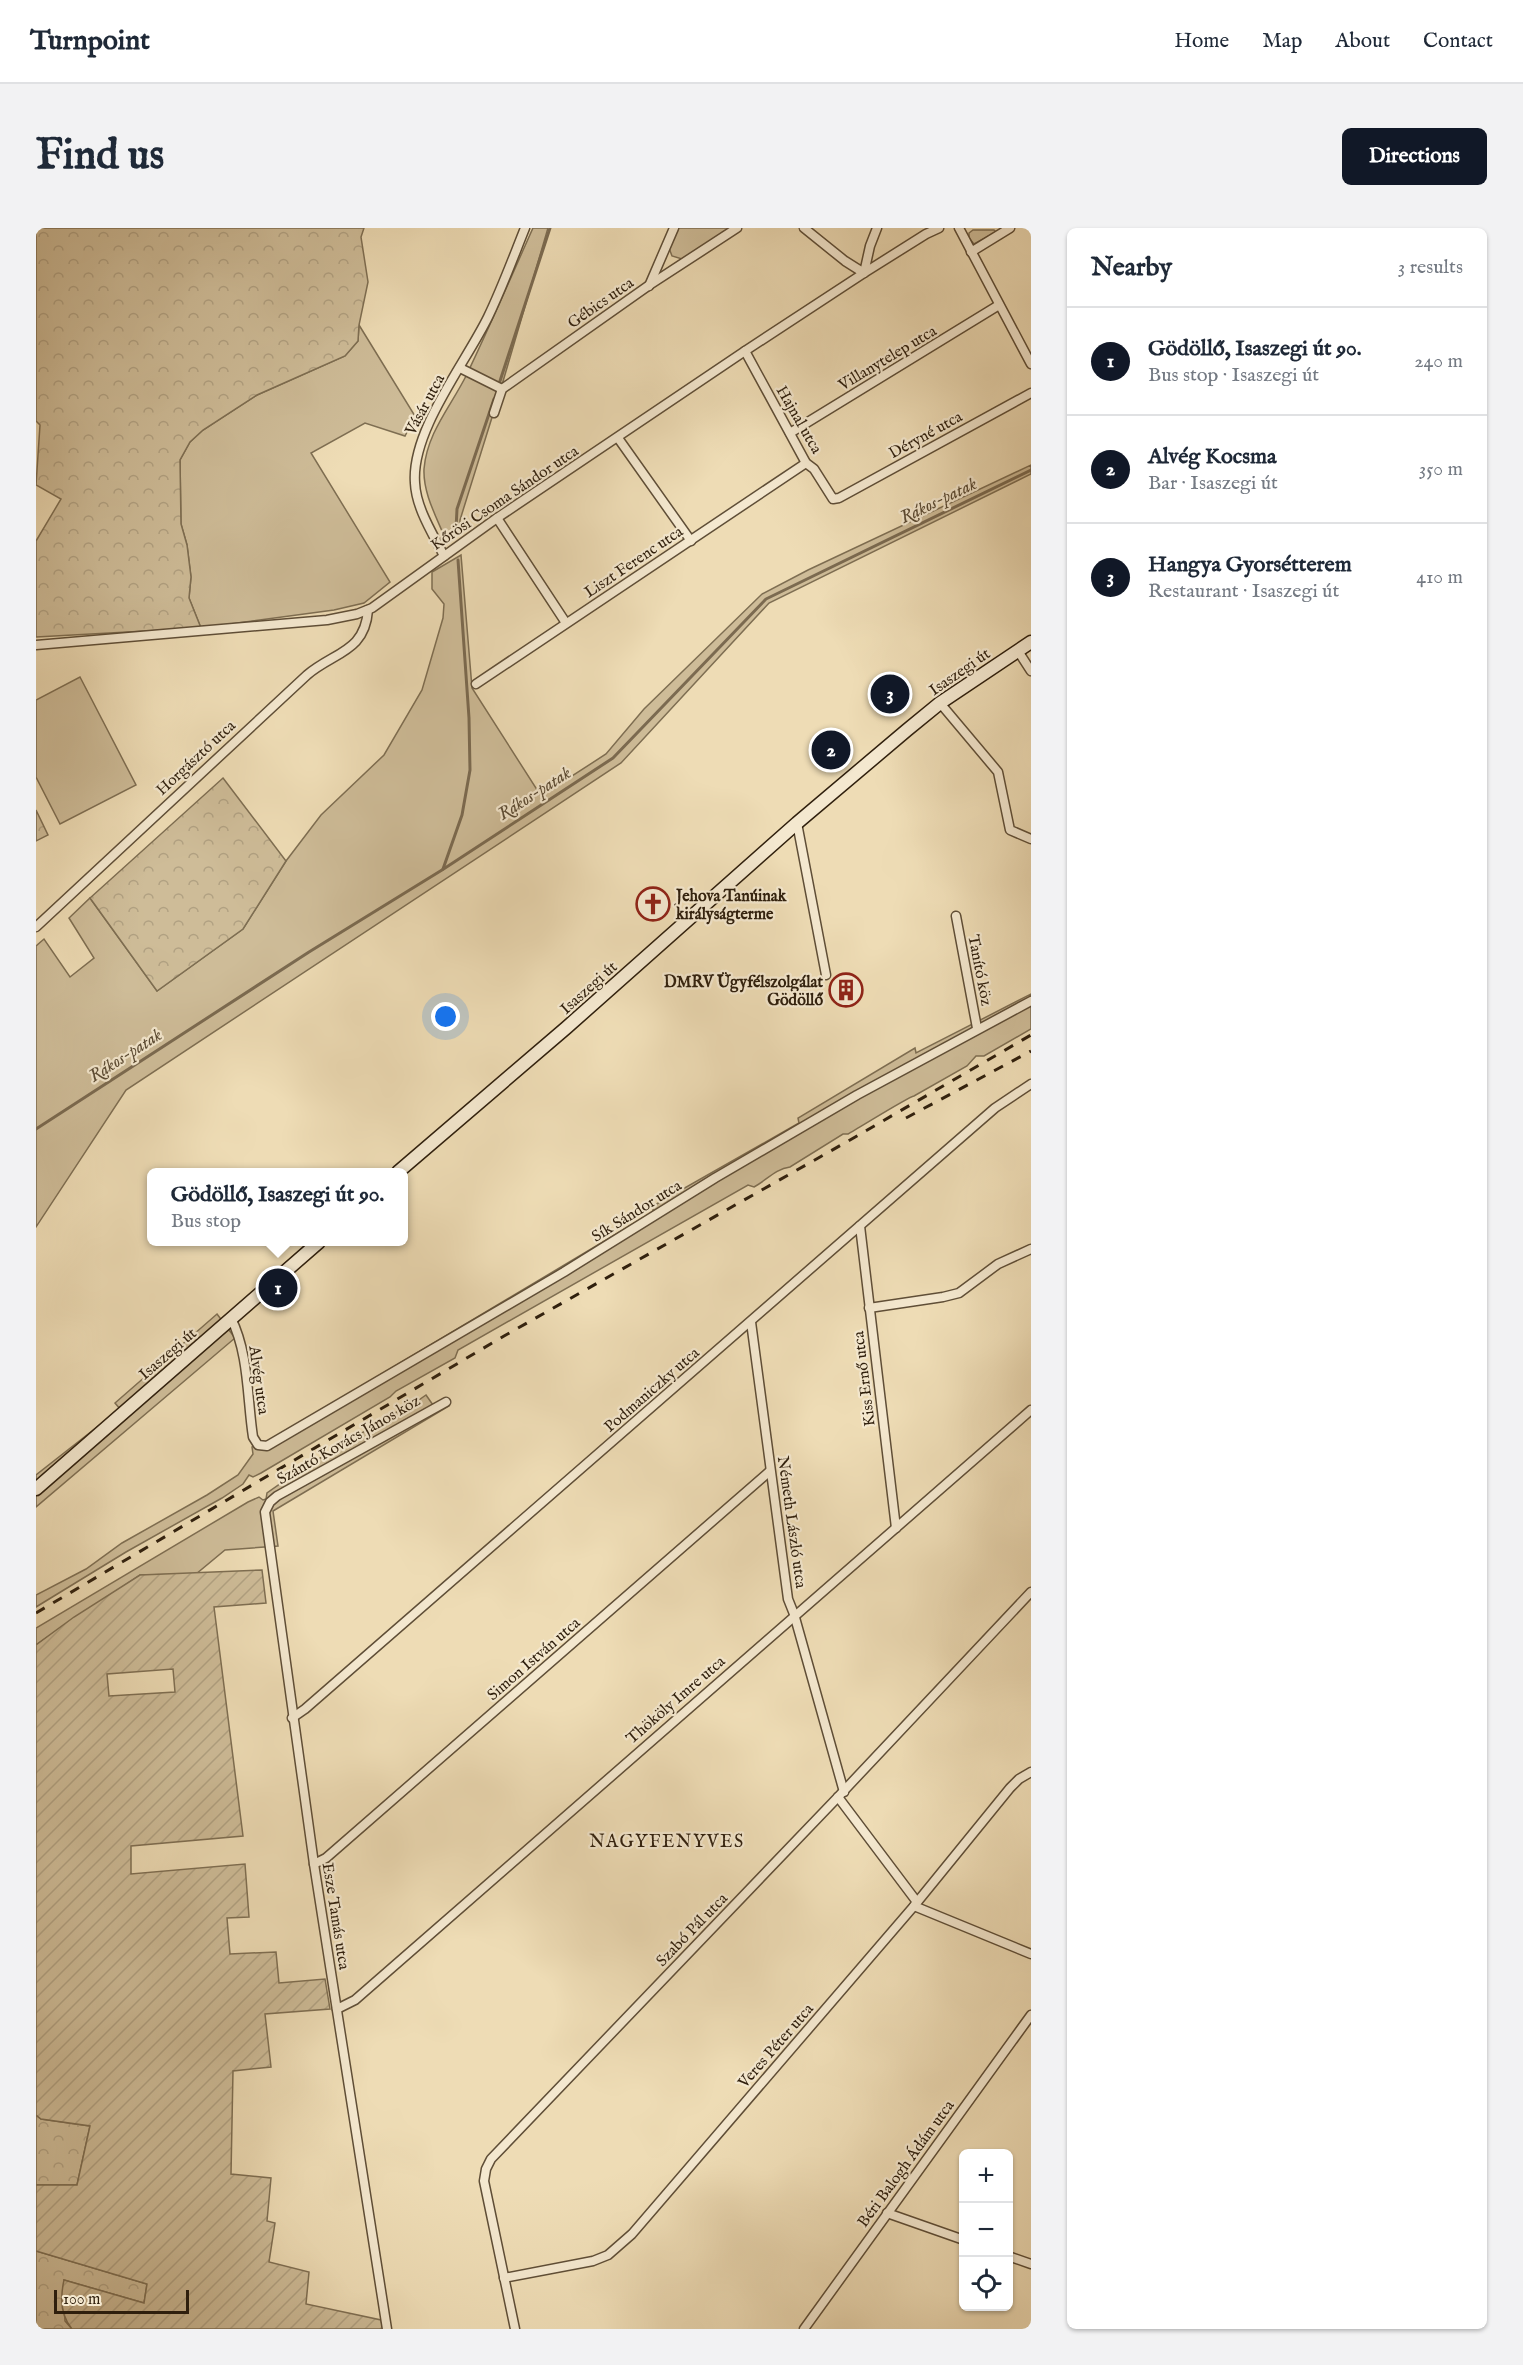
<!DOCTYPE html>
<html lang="en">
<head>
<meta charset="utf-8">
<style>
	:root { --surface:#fff; --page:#f2f2f3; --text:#1f2937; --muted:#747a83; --line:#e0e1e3; --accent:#111827 }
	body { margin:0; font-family:"IM FELL English",serif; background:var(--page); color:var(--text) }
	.controls { position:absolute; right:18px; bottom:18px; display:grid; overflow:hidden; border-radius:9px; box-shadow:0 2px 4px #0004 }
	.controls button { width:54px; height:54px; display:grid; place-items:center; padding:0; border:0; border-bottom:2px solid var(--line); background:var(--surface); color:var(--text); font:30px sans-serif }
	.scale { position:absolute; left:18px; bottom:15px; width:135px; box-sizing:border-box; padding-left:6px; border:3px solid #2f1f0d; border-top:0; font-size:16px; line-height:21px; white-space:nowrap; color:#2f1f0d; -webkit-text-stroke:4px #f4e8cf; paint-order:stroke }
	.you { position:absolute; left:410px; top:789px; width:21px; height:21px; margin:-15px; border:4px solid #fff; border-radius:50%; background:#1a73e8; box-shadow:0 0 0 9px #1a73e833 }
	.badge { display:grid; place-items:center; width:39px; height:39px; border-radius:50%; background:var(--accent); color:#fff; font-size:20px; font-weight:700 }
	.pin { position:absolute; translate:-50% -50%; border:3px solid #fff; box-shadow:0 2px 6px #0006 }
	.popup { position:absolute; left:111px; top:940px; width:261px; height:78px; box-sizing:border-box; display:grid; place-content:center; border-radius:9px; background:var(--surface); filter:drop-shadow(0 2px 4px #0005); font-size:20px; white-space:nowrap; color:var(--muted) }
	.popup b { font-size:22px; color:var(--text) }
	.popup::after { content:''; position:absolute; left:50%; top:100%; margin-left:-12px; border:12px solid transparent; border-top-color:var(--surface) }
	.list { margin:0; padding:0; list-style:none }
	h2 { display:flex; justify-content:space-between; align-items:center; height:78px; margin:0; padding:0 24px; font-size:26px }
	h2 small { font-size:20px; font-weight:400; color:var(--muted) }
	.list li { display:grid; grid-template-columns:39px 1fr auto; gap:18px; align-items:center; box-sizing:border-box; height:108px; padding:0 24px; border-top:2px solid var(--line) }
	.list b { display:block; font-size:22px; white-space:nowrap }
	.list p { margin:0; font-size:20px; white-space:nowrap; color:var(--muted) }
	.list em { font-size:20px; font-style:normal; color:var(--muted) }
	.icon { flex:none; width:33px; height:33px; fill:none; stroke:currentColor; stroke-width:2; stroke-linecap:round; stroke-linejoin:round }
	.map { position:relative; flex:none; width:995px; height:2101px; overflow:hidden; border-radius:9px }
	header { display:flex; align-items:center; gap:36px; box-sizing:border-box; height:84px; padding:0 30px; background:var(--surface); border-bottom:2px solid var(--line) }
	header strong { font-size:28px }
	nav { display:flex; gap:33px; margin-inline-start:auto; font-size:21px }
	.intro { display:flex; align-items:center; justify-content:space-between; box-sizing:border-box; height:144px; padding:0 36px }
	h1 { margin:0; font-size:42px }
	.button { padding:15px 27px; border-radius:9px; background:var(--accent); color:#fff; font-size:21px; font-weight:700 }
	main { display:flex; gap:36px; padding:0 36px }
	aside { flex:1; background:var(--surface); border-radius:9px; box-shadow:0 2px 4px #0004 }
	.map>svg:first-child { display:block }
	.grass { fill:#cebc98; stroke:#7e6e52; stroke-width:1.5 }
	.forest { fill:url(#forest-crowns); stroke:#7e6e52; stroke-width:1.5 }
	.garden { fill:url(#garden-furrows); stroke:#7e6e52; stroke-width:1.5; fill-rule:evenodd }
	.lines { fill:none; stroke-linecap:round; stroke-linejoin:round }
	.stream { stroke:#7b6a50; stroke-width:3 }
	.street-casing { stroke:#5f4e37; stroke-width:11 }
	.secondary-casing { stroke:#2f1f0d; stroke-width:15 }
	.street { stroke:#f4e8cf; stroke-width:8 }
	.secondary { stroke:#f4e8cf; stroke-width:12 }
	.rail { stroke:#2f1f0d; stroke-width:3; stroke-dasharray:10 10; stroke-linecap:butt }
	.labels { text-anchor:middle; stroke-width:4.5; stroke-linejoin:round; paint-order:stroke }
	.street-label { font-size:16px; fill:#2f1f0d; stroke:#f4e8cf }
	.poi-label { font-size:16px; font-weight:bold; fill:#2f1f0d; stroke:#f4e8cf; text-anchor:start }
	.water-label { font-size:18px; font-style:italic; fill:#5b4b34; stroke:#f4e8cf }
	.neighbourhood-label { font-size:18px; letter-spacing:1.5px; fill:#2f1f0d; stroke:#f4e8cf }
</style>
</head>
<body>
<header>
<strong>Turnpoint</strong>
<nav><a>Home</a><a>Map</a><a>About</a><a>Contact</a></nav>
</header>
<div class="intro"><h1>Find us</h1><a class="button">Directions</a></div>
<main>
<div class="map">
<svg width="995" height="2101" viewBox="0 0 995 2101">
	<defs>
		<pattern id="forest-crowns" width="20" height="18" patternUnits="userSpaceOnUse" patternTransform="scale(1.5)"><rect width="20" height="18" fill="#cebc98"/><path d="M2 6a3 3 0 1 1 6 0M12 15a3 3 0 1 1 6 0" fill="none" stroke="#b1a182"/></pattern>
		<pattern id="garden-furrows" width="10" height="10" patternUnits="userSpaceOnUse" patternTransform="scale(1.5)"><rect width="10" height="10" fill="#cebc98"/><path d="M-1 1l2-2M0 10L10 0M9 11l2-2" fill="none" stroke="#b1a182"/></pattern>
	</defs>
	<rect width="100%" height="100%" fill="#eedcb5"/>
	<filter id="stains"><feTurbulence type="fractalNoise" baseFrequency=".00333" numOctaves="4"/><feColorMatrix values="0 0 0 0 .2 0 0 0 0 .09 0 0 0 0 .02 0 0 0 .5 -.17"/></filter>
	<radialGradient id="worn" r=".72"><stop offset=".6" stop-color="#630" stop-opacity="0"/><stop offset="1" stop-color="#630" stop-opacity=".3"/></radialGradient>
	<g class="grass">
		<path d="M497,0H512L463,167L424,292V300L409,310C400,288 387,265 388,241C391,204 416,177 431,146C454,98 475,49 497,0Z"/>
		<polygon points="641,0 695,0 646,31 636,28 633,20"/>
		<polygon points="937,2 958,2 960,4 938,16 933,10 933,5"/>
		<polygon points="323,97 379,188 369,208 329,195 275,225 354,354 328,375 298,382 165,400 153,370 155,349 151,317 145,296 144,232 154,214 167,202 221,167 309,128 322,113"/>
		<polygon points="995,237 995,246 733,375 585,535 90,862 0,999 0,718 8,711 34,749 58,730 33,690 54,670 121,763 207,701 250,633 285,587 348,527 386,462 407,390 408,376 396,361 396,344 425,327 436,460 505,568 570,526 608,481 726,366 772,342"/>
		<polygon points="44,449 100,557 24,596 0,549 0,472"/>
		<path d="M995,766V801L948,828H940L931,838L878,868C872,869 823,900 812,906H807L754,939C739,941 731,952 718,959L712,957L422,1122L419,1130L360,1163L354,1169L225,1245L217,1249L213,1247L207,1256L186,1270L90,1324L0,1379V1367L50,1341L86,1315L171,1267L202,1247L217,1226L216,1219L237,1211L617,984V978L763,895L762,890L879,820L880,825Z"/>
		<polygon points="181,1086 199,1110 0,1279 0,1247 84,1181 79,1175"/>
		<polygon points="390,1167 397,1177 411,1171 413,1178 237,1283 242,1318 189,1322 160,1346 104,1347 0,1417 0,1400 212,1274 223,1269 227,1272 230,1271 231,1265 261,1244 364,1182 370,1181"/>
	</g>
	<g class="forest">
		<polygon points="0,0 328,0 325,9 332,54 323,97 322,113 309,128 221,167 167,202 154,214 144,232 145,296 151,317 155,349 153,370 165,400 0,409 0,313 25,271 0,257 4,197 0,193"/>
		<polygon points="187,550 250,633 207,701 121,763 54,670"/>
		<polygon points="0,582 12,607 0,613"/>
		<polygon points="0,1887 5,1891 54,1898 41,1957 0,1957"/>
		<polygon points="0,2023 111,2056 108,2075 28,2052 29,2093 36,2101 0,2101"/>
	</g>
	<path class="garden" d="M226,1342L230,1375L178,1379L207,1608L95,1618V1646L209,1636L213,1689L191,1690L194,1726L240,1724L243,1755L289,1751L294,1781L229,1786L235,1839L197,1843L195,1946L235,1950L231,1993L239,1995L233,2034L273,2044L270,2076L345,2092L347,2101H36C24,2087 24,2070 28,2052L108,2075L111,2056L0,2023V1957H41L54,1898L5,1891L0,1887V1417L38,1389L104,1347ZM137,1441L139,1464L73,1468L71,1446Z"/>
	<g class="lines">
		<g class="stream">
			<polyline points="464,153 514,0"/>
			<polyline points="420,301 421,281 458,171"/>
			<polyline points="407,641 426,587 434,542 433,490 422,332"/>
			<polyline points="0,901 273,724 406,642 577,530 730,371 995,242"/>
		</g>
		<defs>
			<g id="street">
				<polyline points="768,0 809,33 828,45 834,18 841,0"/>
				<polyline points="923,0 995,136"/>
				<polyline points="935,24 974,0"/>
				<polyline points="613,58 638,0"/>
				<polyline points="709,123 770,235 778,241 797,271 803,270 995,165"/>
				<polyline points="424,140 466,161"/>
				<polyline points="458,185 466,161 612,58 701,0"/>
				<polyline points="754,205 963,77"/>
				<polyline points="582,210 655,313"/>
				<polyline points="461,290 530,395"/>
				<path d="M408,328C397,306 380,280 379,255C375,203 429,136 452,89C466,60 477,30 489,0"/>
				<polyline points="0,417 291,392 321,386 336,380 461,290 709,123 828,45 890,6 903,0"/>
				<polyline points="982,423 995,443"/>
				<polyline points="440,456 770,235"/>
				<polyline points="904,475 962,544 974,602 995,611"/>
				<polyline points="761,595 790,747"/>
				<polyline points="920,688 941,800"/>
				<path d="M0,699L271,447C298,424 329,424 332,382"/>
				<polyline points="824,998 860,1300"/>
				<polyline points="833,1080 907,1069 923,1065 962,1036 995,1021"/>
				<path d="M195,1090C213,1126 211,1170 217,1209L222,1217L231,1218L528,1044L679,950L821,867L995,773"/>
				<polyline points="715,1094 752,1371 758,1386 808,1564"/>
				<polyline points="256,1490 269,1481 959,880 995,856"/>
				<polyline points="802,1569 881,1674"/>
				<polyline points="278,1636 290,1630 734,1243"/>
				<polyline points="878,1678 995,1726"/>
				<polyline points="301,1781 319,1772 995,1182"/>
				<polyline points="851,1985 928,2012"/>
				<polyline points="972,2028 995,2036"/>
				<polyline points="468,2050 557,2033 572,2027 596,2006 878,1678 974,1560 983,1551 995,1544"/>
				<polyline points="351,2101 278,1636 229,1284 234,1274 241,1268 410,1174"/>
				<polyline points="479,2101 448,1953 450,1941 455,1931 802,1569 995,1364"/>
				<polyline points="768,2101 995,1787"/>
			</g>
			<g id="secondary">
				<polyline points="362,944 530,800 761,595 871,502 904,475 995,414"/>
				<polyline points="0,1261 283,1014"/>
			</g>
		</defs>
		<use href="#street" class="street-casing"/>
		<use href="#secondary" class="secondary-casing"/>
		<use href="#street" class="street"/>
		<use href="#secondary" class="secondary"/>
		<g class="rail">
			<polyline points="870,890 995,823"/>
			<polyline points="0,1385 468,1108 814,912 995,807"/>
		</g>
	</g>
	<defs>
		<symbol id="church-ring" viewBox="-11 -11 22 22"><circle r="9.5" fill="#f4e8cf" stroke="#8f2418" stroke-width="1.5"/><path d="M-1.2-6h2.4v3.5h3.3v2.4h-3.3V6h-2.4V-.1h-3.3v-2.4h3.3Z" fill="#8f2418"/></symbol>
		<symbol id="building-ring" viewBox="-11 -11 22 22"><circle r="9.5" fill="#f4e8cf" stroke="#8f2418" stroke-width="1.5"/><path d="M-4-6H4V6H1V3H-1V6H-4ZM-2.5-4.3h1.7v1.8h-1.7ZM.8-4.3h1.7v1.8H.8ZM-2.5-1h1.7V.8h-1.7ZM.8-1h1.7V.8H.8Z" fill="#8f2418"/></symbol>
	</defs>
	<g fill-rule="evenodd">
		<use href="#church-ring" x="598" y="657" width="38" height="38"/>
		<use href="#building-ring" x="791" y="743" width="38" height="38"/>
	</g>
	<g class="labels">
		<g class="street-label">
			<text transform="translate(564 74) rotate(-35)" y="6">Gébics utca</text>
			<text transform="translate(851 129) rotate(-31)" y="6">Villanytelep utca</text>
			<text transform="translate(388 176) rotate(-62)" y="6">Vásár utca</text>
			<text transform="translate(764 191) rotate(60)" y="6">Hajnal utca</text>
			<text transform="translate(889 206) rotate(-29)" y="6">Déryné utca</text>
			<text transform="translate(468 269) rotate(-34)" y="6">Kőrösi Csoma Sándor utca</text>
			<text transform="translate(597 333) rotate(-34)" y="6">Liszt Ferenc utca</text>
			<text transform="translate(923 443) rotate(-35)" y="6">Isaszegi út</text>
			<text transform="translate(159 529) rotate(-43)" y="6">Horgásztó utca</text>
			<text transform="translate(945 742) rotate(79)" y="6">Tanító köz</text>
			<text transform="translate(552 759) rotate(-42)" y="6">Isaszegi út</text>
			<text transform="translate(600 982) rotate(-32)" y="6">Sík Sándor utca</text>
			<text transform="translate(131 1125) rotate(-41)" y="6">Isaszegi út</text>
			<text transform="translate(827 1151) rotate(-97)" y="6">Kiss Ernő utca</text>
			<text transform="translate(224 1152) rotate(82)" y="6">Alvég utca</text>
			<text transform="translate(615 1161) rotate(-41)" y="6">Podmaniczky utca</text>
			<text transform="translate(312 1211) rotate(-30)" y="6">Szántó Kovács János köz</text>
			<text transform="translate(757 1294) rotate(82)" y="6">Németh László utca</text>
			<text transform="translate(497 1430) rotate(-41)" y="6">Simon István utca</text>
			<text transform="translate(639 1471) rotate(-41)" y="6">Thököly Imre utca</text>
			<text transform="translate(301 1688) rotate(81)" y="6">Esze Tamás utca</text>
			<text transform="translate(655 1701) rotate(-46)" y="6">Szabó Pál utca</text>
			<text transform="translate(739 1817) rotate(-49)" y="6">Veres Péter utca</text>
			<text transform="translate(869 1935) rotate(-54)" y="6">Béri Balogh Ádám utca</text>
		</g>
		<g class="poi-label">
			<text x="640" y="673">Jehova Tanúinak<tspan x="640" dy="18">királyságterme</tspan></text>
			<text x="787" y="759" text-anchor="end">DMRV Ügyfélszolgálat<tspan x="787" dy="18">Gödöllő</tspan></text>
		</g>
		<g class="water-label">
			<text transform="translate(902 272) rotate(-26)" y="6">Rákos-patak</text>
			<text transform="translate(498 565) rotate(-33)" y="6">Rákos-patak</text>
			<text transform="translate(89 827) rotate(-33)" y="6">Rákos-patak</text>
		</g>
		<g class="neighbourhood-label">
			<text x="631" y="1619">NAGYFENYVES</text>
		</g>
	</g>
	<rect width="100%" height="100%" filter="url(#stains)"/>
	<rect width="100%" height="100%" fill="url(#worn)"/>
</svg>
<div class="controls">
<button>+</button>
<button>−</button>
<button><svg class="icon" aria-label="locate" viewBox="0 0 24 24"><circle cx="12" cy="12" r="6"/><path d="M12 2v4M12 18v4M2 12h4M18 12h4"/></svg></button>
</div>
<div class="scale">100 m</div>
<div class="you"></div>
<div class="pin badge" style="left:242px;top:1060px">1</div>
<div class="popup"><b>Gödöllő, Isaszegi út 90.</b>Bus stop</div>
<div class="pin badge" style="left:795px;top:522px">2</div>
<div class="pin badge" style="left:854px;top:466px">3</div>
</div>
<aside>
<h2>Nearby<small>3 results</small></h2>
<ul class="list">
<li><span class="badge">1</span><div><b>Gödöllő, Isaszegi út 90.</b><p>Bus stop · Isaszegi út</p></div><em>240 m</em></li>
<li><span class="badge">2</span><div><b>Alvég Kocsma</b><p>Bar · Isaszegi út</p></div><em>350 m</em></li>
<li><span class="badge">3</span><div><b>Hangya Gyorsétterem</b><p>Restaurant · Isaszegi út</p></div><em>410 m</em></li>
</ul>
</aside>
</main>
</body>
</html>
